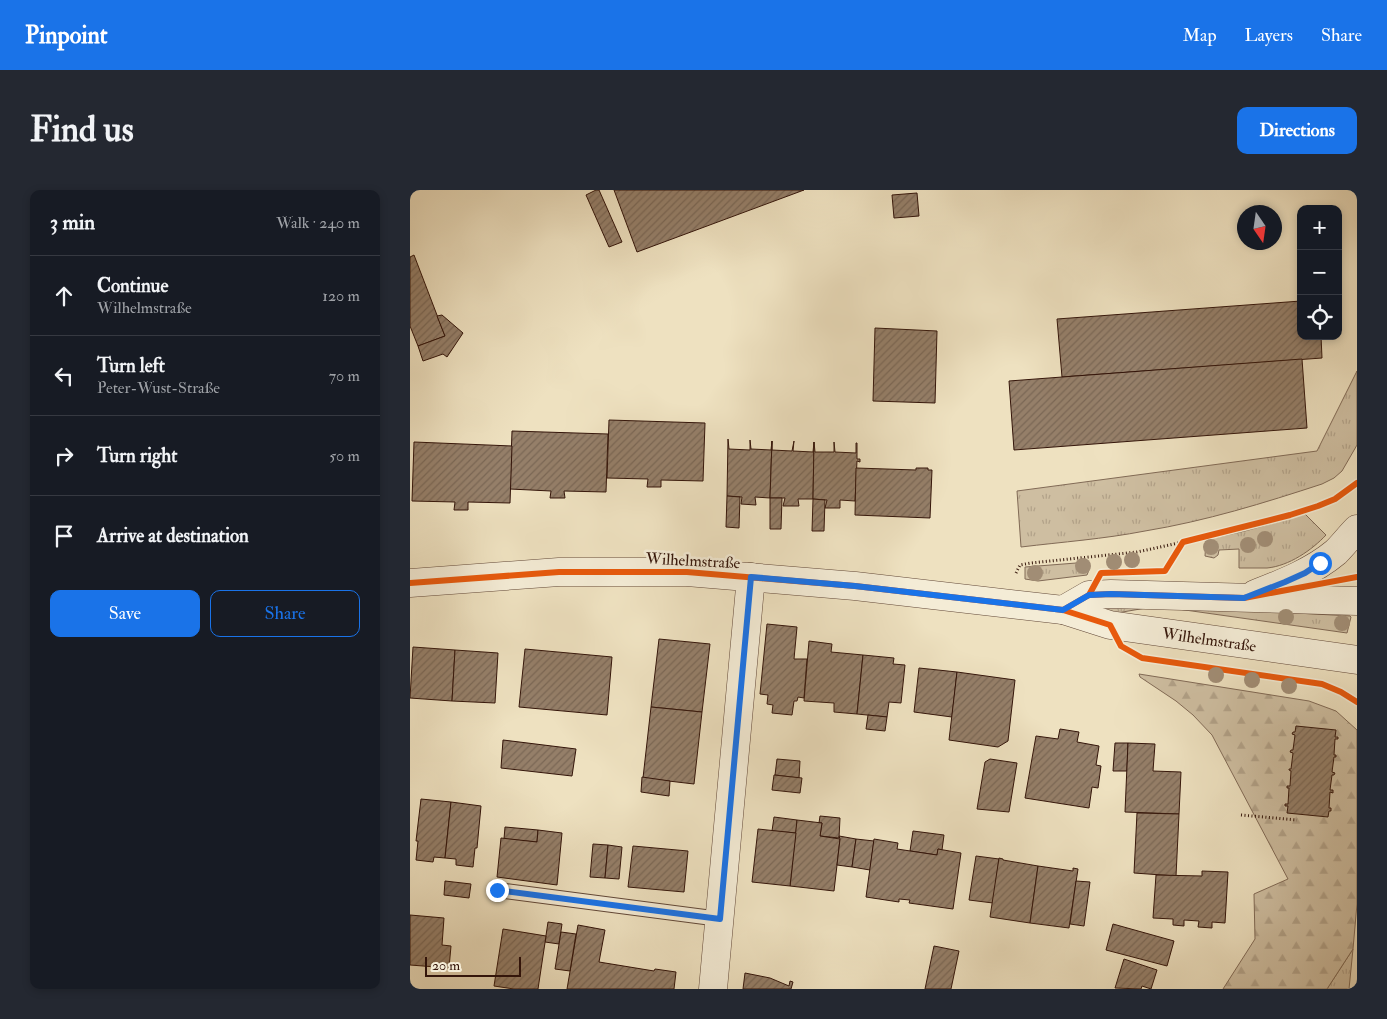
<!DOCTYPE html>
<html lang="en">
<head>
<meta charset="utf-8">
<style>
	:root { --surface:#171b24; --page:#242831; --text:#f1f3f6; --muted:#9ea1a6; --line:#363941; --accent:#1a73e8 }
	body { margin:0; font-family:"IM FELL Double Pica",serif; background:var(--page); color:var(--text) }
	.controls { position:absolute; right:15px; top:15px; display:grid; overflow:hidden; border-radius:10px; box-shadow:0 2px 8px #0003 }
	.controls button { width:45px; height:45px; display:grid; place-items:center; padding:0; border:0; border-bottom:1px solid var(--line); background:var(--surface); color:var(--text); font:25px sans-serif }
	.compass { position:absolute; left:827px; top:15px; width:45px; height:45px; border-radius:50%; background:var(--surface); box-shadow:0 2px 8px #0003; rotate:167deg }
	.scale { position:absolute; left:15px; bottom:12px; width:96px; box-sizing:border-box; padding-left:5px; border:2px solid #34150a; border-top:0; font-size:14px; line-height:18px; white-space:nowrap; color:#34150a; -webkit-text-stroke:4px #f4ecd6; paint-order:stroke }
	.stop { position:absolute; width:15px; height:15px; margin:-11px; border:4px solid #1a73e8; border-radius:50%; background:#fff }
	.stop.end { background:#1a73e8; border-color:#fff; box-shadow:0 1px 5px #0008 }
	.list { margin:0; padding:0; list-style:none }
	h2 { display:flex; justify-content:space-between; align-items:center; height:65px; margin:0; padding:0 20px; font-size:21px }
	h2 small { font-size:16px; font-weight:400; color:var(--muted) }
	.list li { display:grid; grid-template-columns:32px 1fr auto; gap:15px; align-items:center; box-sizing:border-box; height:80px; padding:0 20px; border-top:1px solid var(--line) }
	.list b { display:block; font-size:19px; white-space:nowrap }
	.list p { margin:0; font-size:16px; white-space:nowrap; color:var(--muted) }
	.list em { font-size:16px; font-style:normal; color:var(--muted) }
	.actions { display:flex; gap:10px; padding:15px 20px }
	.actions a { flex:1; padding:11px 0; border:1px solid var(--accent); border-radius:10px; text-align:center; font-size:18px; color:var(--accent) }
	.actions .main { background:var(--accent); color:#fff }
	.icon { flex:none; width:28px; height:28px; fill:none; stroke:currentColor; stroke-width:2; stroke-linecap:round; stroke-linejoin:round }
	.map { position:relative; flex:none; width:947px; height:799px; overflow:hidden; border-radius:10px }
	header { display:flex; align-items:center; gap:30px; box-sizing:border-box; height:70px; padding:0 25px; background:var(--accent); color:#fff }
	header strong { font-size:24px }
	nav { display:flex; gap:28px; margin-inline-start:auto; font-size:18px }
	.intro { display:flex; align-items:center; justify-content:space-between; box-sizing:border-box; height:120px; padding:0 30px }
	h1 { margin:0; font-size:35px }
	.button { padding:12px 22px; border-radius:10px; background:var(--accent); color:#fff; font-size:18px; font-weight:700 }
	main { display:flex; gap:30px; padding:0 30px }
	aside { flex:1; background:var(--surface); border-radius:10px; box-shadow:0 2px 8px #0003 }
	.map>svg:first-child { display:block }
	.grass { fill:url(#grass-tufts); stroke:#816a56 }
	.forest { fill:url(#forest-firs); stroke:#816a56 }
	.building { fill:url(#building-hatch); stroke:#34150a }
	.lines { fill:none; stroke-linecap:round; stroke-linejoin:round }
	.lane-casing { stroke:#624838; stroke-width:16 }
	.street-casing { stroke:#624838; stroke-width:29 }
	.path { stroke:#34150a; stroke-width:3; stroke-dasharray:1 2.5; stroke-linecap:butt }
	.lane { stroke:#f4ecd6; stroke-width:14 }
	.street { stroke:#f4ecd6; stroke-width:28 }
	.cycleway-casing { stroke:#f4ecd6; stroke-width:9 }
	.cycleway { stroke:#e8590c; stroke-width:6 }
	.tree { fill:#a18d75 }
	.route { stroke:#1a73e8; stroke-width:6 }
	.labels { text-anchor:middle; stroke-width:5; stroke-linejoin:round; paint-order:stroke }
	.street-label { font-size:16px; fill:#34150a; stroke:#f4ecd6 }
</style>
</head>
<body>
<header>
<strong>Pinpoint</strong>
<nav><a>Map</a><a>Layers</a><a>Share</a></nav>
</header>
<div class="intro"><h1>Find us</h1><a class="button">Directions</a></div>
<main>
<aside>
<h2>3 min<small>Walk · 240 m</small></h2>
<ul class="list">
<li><svg class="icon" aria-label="ahead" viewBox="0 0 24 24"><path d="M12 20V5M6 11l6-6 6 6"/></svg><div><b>Continue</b><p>Wilhelmstraße</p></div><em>120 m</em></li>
<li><svg class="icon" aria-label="left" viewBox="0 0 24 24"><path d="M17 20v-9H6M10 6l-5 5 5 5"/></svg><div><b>Turn left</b><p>Peter-Wust-Straße</p></div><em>70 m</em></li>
<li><svg class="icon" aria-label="right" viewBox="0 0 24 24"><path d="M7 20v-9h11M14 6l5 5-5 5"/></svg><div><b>Turn right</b></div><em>50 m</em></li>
<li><svg class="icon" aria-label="arrive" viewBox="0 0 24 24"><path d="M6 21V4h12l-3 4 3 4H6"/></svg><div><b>Arrive at destination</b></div></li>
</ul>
<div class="actions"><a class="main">Save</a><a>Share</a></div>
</aside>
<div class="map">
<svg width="947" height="799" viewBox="0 0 947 799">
	<defs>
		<pattern id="grass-tufts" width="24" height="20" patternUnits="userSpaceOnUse" patternTransform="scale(1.25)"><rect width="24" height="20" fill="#cebea1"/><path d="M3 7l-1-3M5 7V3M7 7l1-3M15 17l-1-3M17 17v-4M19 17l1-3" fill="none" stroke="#b2a289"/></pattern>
		<pattern id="forest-firs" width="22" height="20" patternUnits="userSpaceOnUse" patternTransform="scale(1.25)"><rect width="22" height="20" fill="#cebea1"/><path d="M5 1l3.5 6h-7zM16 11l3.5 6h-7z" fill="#b2a289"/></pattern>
		<pattern id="building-hatch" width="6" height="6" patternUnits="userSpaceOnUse" patternTransform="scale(1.25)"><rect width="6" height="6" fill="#957f69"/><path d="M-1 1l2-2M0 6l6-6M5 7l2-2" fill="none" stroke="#7a6755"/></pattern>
	</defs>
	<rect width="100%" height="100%" fill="#eee1c0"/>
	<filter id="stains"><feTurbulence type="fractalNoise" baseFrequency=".004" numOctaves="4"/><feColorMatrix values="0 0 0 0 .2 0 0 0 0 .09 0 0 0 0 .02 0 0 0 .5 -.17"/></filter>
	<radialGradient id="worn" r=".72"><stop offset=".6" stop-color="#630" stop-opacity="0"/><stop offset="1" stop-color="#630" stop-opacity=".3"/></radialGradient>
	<g class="grass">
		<path d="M947,181V255L932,281L924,288L912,294C854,313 796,331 735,341C694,349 652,352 611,357L607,301L907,261Z"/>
		<path d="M895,324L916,345C902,360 879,376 857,378C848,378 838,378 829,378V359L809,360L808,365L804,368L795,366L796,350L798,349L835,341Z"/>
		<polygon points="679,372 679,380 677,385 628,391 615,389 615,377"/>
		<polygon points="691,412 940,426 941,427 937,443 768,419 736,418 701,424 692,422"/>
		<polygon points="943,759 939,799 917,799"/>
	</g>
	<polygon class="forest" points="729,484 899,511 926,521 947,540 947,714 943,759 917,799 813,799 845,749 844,704 878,689 802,545 783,525 766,511 730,487"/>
	<g class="building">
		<polygon points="186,0 189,0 212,52 199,57 176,5"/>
		<polygon points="204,0 394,0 227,62"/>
		<polygon points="507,3 509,26 484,28 482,5"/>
		<polygon points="4,65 35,146 8,156 0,136 0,67"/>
		<polygon points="891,111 891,146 911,146 912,168 652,187 647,129"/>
		<polygon points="32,125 53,143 37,167 33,164 13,171 8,156 35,146 27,126"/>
		<polygon points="465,138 527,141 525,213 463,211"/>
		<polygon points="892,169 897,238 604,260 599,191"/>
		<polygon points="199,230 295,233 293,291 251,290 251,297 237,297 238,289 197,288"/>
		<polygon points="102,241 198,244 196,302 154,301 155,308 140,308 141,301 100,299"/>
		<polygon points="318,249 319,259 340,260 340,250 341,259 361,260 362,251 360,308 345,307 346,315 331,314 332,307 317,306"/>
		<polygon points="362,251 362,260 382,261 384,251 383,261 403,262 404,252 403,309 388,309 389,316 373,316 375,308 360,308"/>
		<polygon points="4,252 102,256 100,313 58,312 58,320 44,320 45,312 2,311"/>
		<polygon points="404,252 405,262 424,262 424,252 425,262 446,263 446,253 447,253 447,269 450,269 450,272 447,271 445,311 430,310 430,318 415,318 417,310 403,309"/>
		<polygon points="446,278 506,280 506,278 518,278 518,280 522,280 520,328 445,325"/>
		<polygon points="317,306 330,307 329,338 316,337"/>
		<polygon points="360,308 372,308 371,339 360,339"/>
		<polygon points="403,309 415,310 414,341 402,341"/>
		<polygon points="357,434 387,437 384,469 397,469 394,508 388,507 387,511 384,511 382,525 362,523 363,515 357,514 358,505 350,504"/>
		<polygon points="249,449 300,454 292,522 241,517"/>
		<polygon points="399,451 422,454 421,462 453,465 447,524 424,522 424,513 394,511"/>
		<polygon points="3,457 45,460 42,511 0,508"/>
		<polygon points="115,459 202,467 197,525 109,517"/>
		<polygon points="45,460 88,463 85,513 42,511"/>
		<polygon points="453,465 484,468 483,474 495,475 491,513 479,512 477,527 447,524"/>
		<polygon points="509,478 547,482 542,527 504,522"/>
		<polygon points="547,482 605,490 598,551 588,557 539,550"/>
		<polygon points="241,517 292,522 284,594 233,588"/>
		<polygon points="458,525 477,527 475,541 456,539"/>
		<polygon points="886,536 926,540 925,547 928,547 928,549 925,549 924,565 926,565 926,567 924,567 922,582 925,583 924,585 922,585 920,600 923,600 923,603 920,602 919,618 921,618 921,621 919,621 918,627 877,623 878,616 875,616 875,614 878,614 879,598 877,598 877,596 880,596 881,581 879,580 879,579 881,579 883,563 880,562 881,560 883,560 885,545 882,544 883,542 885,542"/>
		<polygon points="650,539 669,542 667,552 689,556 686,575 691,576 688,598 682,597 679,618 615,608 626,546 648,549"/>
		<polygon points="93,550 166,559 162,586 91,578"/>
		<polygon points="705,553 718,553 717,581 703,581"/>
		<polygon points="718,553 745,554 743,581 771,582 769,624 715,622"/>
		<polygon points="367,569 390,571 389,588 365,585"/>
		<polygon points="580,569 607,573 599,622 567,619 575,572"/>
		<polygon points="364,585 392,588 390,603 362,600"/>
		<polygon points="232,587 260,591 259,606 231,602"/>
		<polygon points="11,609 41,612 35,668 24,667 23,672 6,670 8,651 6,651"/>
		<polygon points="41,612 71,616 67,658 65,658 63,677 46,675 46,669 35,668"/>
		<polygon points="727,623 769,624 766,686 724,683"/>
		<polygon points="410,626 430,628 429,648 410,646 412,633 409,633"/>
		<polygon points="364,627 387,630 386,643 362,641"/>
		<polygon points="387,630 412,633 410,646 430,649 424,701 380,696"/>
		<polygon points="95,637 128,640 127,652 94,649"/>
		<polygon points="348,639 386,643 380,696 342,692"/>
		<polygon points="128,640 152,643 147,695 87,687 91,648 127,652"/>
		<polygon points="503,641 534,645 532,660 528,659 527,665 500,661"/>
		<polygon points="429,646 446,649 442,677 427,675 430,649"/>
		<polygon points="446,649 464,651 460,680 442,677"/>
		<polygon points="464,649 488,653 487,659 527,665 528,659 551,663 543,719 499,713 500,710 489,709 489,712 456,707"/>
		<polygon points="183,654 198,655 195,688 180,687"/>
		<polygon points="198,655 212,657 209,689 195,688"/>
		<polygon points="223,656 278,661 274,702 218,697"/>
		<polygon points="566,666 589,669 583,713 559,710"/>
		<polygon points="589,668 593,669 593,670 628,676 620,733 580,727"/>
		<polygon points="628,676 663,681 663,678 668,679 659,738 620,733"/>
		<polygon points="792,681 818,682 815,733 802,732 802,738 788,737 789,731 774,730 774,736 763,735 763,729 743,728 746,685 792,686"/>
		<polygon points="35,691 61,694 59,708 34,705"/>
		<polygon points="666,691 680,692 674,736 660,734"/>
		<polygon points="0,725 34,728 32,755 41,756 39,778 0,775"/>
		<polygon points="138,732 152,734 149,754 135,752"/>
		<polygon points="703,734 764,751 757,776 696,760"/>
		<polygon points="168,735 195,740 189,772 244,781 245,779 266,782 264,799 157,799"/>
		<polygon points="93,739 136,746 128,799 104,799 84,796"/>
		<polygon points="151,742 166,744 160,781 145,779"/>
		<polygon points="524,756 549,761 541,799 515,799"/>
		<polygon points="714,769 747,780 741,799 732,796 731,799 705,798"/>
		<polygon points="335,783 360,788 379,796 380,791 383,792 381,799 333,799"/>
	</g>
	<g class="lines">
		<defs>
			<polyline id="lane" points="87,700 310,729"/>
			<g id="street">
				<path id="s1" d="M0,393L149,382H277L445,396L653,420L700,435L947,470"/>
				<path d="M845,404C873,393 902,382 926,362C933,355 940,346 947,339"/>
				<polyline points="653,420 679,405 701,404 947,411"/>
				<polyline points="303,799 341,387"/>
			</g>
		</defs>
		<use href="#lane" class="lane-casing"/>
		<use href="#street" class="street-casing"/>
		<g class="path">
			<polyline points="606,383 610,375 621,373 727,362 773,352"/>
			<polyline points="831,625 887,630"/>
		</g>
		<use href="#lane" class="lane"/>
		<use href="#street" class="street"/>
		<defs>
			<g id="cycleway">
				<polyline points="0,393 149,382 277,382 445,396 653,420 700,435 711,456 732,468 912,494 931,502 947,512"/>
				<polyline points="679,405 691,383 755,381 773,352 880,325 908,316 925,309 947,293"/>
				<polyline points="653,420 679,405 701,404 834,408 947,387"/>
			</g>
		</defs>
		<use href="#cycleway" class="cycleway-casing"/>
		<use href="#cycleway" class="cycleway"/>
	</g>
	<g class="tree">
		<circle cx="855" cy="349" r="8"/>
		<circle cx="838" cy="355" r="8"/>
		<circle cx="801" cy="357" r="8"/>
		<circle cx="722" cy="370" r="8"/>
		<circle cx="704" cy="372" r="8"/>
		<circle cx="673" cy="376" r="8"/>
		<circle cx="625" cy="383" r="8"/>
		<circle cx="876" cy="427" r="8"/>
		<circle cx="932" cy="433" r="8"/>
		<circle cx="806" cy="485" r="8"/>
		<circle cx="842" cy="490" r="8"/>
		<circle cx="879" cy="496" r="8"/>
	</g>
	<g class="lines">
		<polyline class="route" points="87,700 310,729 341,387 445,396 653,420 679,405 701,404 834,408 875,392 895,383 910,373"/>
	</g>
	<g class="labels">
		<g class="street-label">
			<text transform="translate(283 370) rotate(3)" y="6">Wilhelmstraße</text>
			<text dy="6" stroke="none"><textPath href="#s1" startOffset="805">Wilhelmstraße</textPath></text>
		</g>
	</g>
	<rect width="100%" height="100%" filter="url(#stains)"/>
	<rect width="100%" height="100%" fill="url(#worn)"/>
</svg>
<div class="controls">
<button>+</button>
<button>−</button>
<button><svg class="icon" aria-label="locate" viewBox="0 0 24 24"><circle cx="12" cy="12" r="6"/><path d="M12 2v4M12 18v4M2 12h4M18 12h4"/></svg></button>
</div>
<svg class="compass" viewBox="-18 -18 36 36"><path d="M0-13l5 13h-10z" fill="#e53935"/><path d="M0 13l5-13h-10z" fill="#9ea1a6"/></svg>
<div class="scale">20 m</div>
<div class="stop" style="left:910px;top:373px"></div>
<div class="stop end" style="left:87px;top:700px"></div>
</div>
</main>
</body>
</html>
